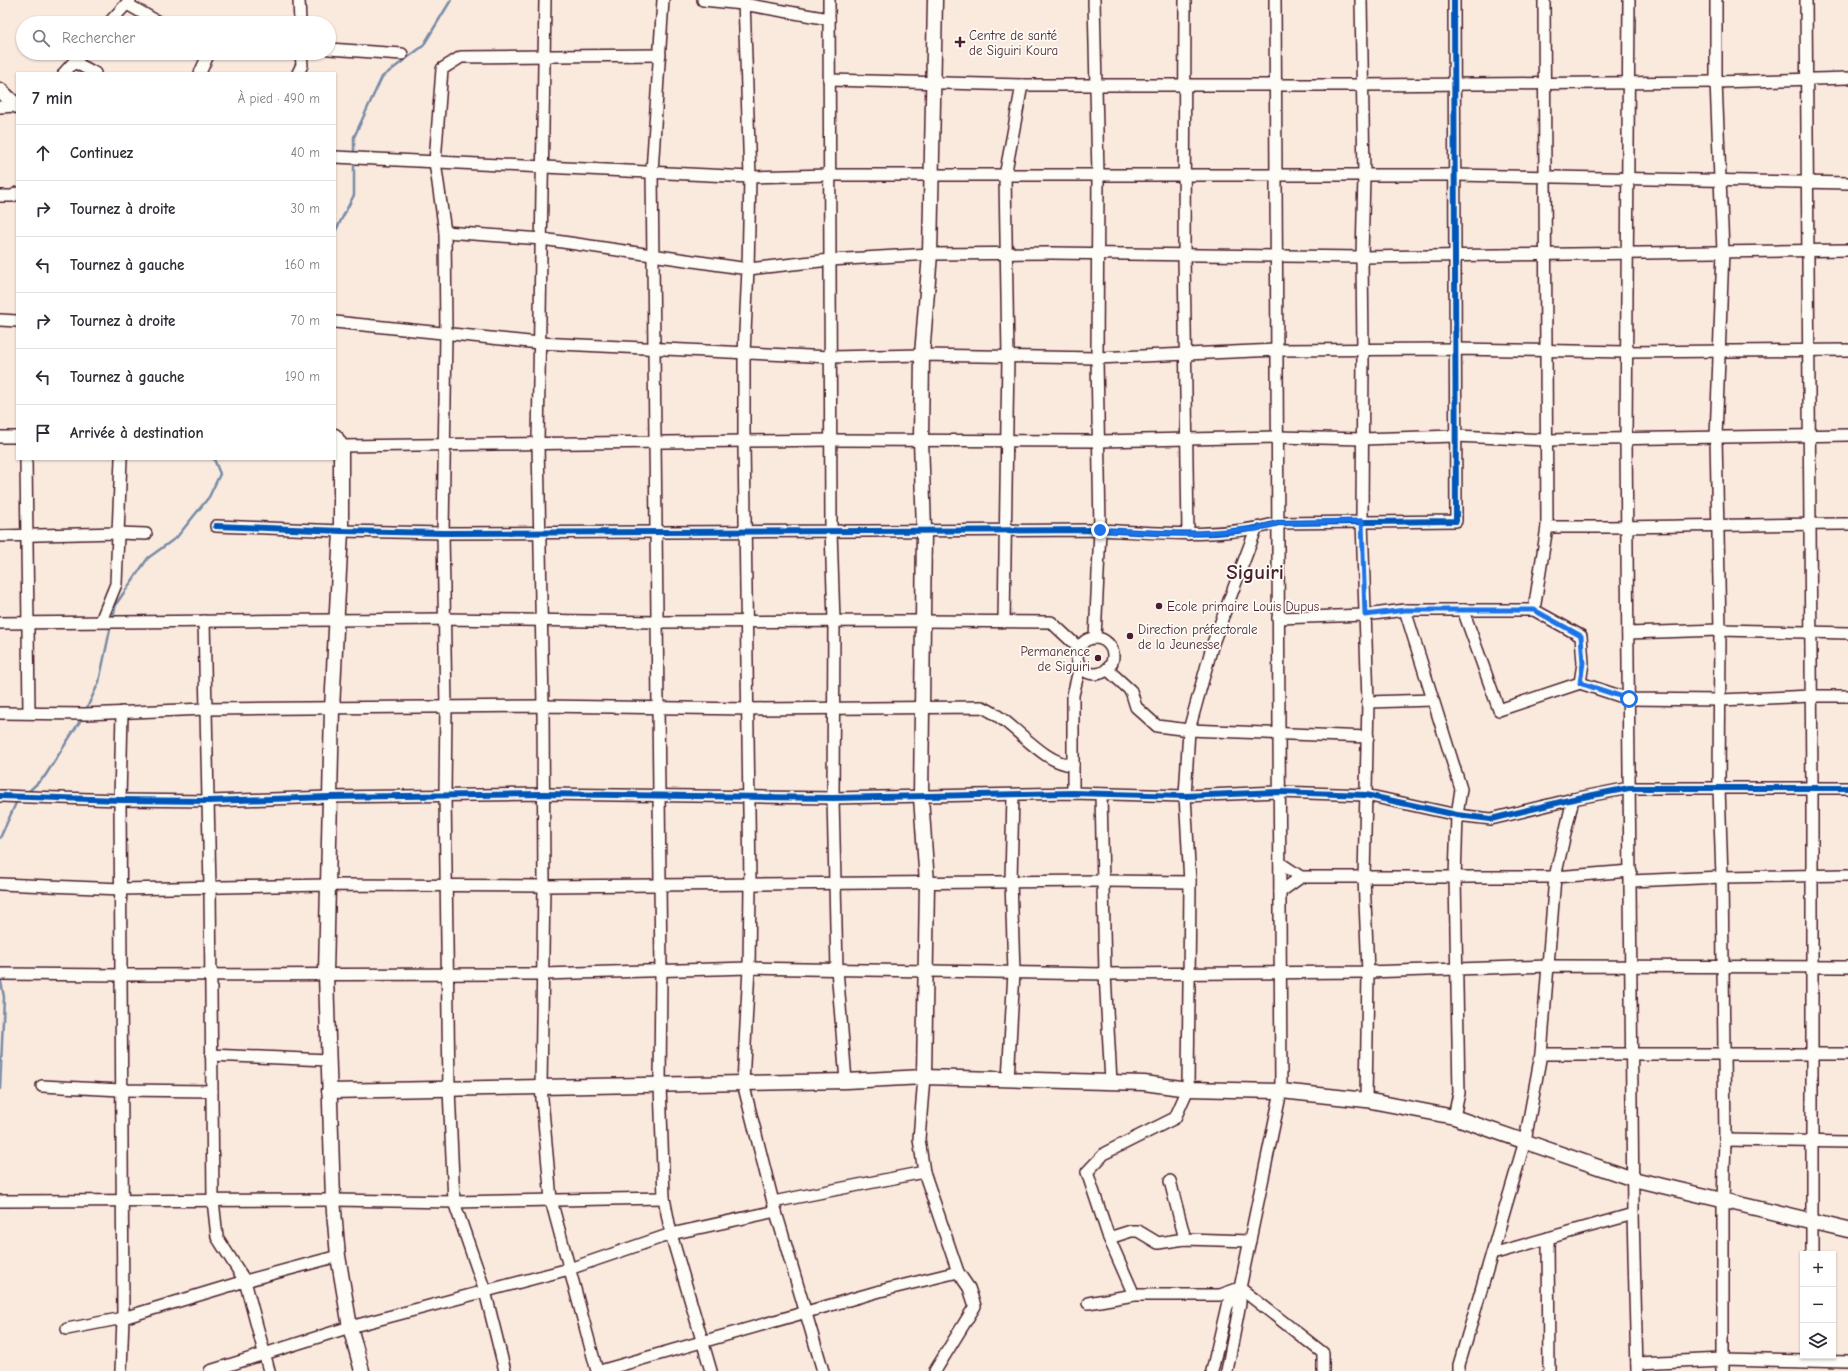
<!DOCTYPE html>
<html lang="fr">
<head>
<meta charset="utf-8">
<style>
	:root { --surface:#fff; --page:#f2f2f3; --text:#2b2b33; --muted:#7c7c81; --line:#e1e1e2 }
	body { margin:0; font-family:"Comic Neue",sans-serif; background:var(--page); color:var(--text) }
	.controls { position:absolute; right:12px; bottom:12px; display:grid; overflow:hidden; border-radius:0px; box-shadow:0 1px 3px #0004 }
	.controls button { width:36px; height:36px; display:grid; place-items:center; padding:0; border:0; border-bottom:1px solid var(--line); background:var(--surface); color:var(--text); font:20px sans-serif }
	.stop { position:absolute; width:12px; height:12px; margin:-9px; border:3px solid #1a73e8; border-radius:50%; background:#fff }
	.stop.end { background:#1a73e8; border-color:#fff; box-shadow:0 1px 4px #0008 }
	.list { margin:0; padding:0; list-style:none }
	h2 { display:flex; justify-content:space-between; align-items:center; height:52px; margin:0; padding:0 16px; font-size:17px }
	h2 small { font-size:13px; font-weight:400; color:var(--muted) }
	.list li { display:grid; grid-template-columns:26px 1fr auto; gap:12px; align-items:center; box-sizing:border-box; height:56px; padding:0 16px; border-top:1px solid var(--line) }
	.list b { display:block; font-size:15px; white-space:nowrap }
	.list em { font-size:13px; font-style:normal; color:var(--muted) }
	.icon { flex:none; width:22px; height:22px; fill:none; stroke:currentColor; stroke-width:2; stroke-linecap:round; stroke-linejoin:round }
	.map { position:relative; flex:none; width:1848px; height:1371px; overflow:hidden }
	.search { position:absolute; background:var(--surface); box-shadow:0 1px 3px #0004; left:16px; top:16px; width:320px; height:44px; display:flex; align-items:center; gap:10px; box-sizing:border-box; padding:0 14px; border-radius:22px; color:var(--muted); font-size:15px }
	.panel { position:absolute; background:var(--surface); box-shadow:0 1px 3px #0004; left:16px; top:72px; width:320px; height:388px; border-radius:0px }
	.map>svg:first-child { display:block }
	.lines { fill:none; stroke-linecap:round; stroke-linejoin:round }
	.stream { stroke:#788ca6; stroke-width:2.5 }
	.minor-casing { stroke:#4a1f2b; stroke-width:14 }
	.tertiary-casing { stroke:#4a1f2b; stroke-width:17 }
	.minor { stroke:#fdfcf7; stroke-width:11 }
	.tertiary { stroke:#fdfcf7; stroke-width:14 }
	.cycleway-casing { stroke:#fdfcf7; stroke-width:8 }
	.cycleway { stroke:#0057b8; stroke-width:6 }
	.route { stroke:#1a73e8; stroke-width:5 }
	.poi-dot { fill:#4a1f2b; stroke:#fdfcf7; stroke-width:1.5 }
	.labels { text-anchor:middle; stroke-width:3.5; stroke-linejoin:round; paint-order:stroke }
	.poi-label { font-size:13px; fill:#4a1f2b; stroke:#fdfcf7; text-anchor:start }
	.town-label { font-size:21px; font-weight:bold; fill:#4a1f2b; stroke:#fdfcf7 }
</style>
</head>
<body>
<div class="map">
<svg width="1848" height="1371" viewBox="0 0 1848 1371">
	<rect width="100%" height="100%" fill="#faeade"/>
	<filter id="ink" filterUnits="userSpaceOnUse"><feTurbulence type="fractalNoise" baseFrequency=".025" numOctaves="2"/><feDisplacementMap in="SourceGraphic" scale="8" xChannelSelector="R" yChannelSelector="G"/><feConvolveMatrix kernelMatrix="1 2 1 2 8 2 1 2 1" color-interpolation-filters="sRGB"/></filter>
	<g filter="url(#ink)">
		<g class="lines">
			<g class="stream">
				<polyline points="354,155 354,137 382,77 423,46 451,0"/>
				<polyline points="335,232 354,195 354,160"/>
				<polyline points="113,618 116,604 148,558 177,537 209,497 220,474 214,459"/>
				<polyline points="86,710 99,682 111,625"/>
				<polyline points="27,793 45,776 82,718"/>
				<polyline points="0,838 16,803 19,800"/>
				<polyline points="0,1089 4,997 0,977"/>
			</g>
			<defs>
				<g id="minor">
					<polyline points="299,0 300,23"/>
					<polyline points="545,0 538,443 543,706 544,886 541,1087 551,1200 597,1371"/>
					<polyline points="663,0 652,172 661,971 660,1085 664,1198 671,1234 711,1371"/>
					<polyline points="703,0 743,4 829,19"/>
					<polyline points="744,0 750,177 748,269 744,353 744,442 750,884 749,968 743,1083 773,1202 823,1371"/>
					<polyline points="829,0 831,531 834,621 833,798 837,969 846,1081"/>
					<polyline points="1094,0 1098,175 1097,358 1100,530 1095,638"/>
					<polyline points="1185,0 1184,255 1188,534"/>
					<polyline points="1361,0 1364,175 1362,257 1363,351 1362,521 1368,702 1364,878 1368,972 1366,1100"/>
					<polyline points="1629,0 1626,439 1633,1214 1637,1371"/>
					<polyline points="1716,0 1716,82 1723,251 1716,437 1720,630 1719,788 1722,877 1725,1140 1723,1201 1723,1371"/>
					<polyline points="1806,0 1812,788 1812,1254"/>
					<polyline points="127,4 160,23"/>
					<polyline points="109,23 130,0"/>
					<polyline points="329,49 402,54"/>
					<polyline points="74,62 95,73"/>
					<polyline points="64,73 82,53"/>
					<polyline points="200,73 209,53"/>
					<polyline points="298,73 302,65 301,53"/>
					<polyline points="829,80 1022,85 1363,85 1716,82 1848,78"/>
					<polyline points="0,107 16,106"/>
					<polyline points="335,157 750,177 830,175 1454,175 1848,183"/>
					<polyline points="0,196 13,196 17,193"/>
					<polyline points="445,232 542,239 748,269 830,260 930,254 1051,253 1362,257 1848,250"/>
					<polyline points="0,320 17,321"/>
					<polyline points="335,322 539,343 831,357 922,355 1097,358 1277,350 1455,349 1626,352 1848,350"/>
					<polyline points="0,437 17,437"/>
					<polyline points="341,446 831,440 1099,441 1277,437 1362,439 1455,436 1546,440 1848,435"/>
					<polyline points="26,459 29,712"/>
					<path d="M216,526L341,531L443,533L1100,530C1159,533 1220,539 1278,523L1456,521L1454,0"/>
					<path d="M1547,527C1647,528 1747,524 1848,524"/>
					<polyline points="0,536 118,533 146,534"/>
					<polyline points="1405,610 1461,789 1457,815 1455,878 1459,1093 1454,1117"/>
					<polyline points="1463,610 1499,710 1580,683"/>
					<polyline points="1534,610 1547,527 1544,0"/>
					<polyline points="1278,618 1365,615 1405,610 1534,610 1581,636 1583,663 1580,683 1629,699 1720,700 1811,696 1848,696"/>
					<polyline points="101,621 116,584 121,459"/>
					<polyline points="204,621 210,888 213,1200 217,1237 245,1281 269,1371"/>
					<polyline points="1004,622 1008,356 1005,176 1022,85"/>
					<polyline points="0,623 444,619 657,622 922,621 1051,622 1079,648"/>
					<polyline points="1628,633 1720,630 1848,633"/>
					<circle cx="1095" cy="656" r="18"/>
					<polyline points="1107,669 1131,691 1136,707 1157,726 1189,730 1368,737"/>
					<polyline points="1368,702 1433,700"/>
					<path d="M0,713L85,714L205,709L543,706L748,709L982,707C1015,721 1040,763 1073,765"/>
					<polyline points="1073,793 1073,695 1080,666"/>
					<polyline points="1101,794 1105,974 1111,1082"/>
					<polyline points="0,796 120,800 209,801 329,797 543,794 833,798 1073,793 1185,796 1279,792 1366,795 1457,815 1491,819 1573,799 1629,788 1848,788"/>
					<polyline points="1280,863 1301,877 1555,877 1631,871"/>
					<polyline points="1631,881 1722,877 1848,875"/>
					<polyline points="0,884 121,889 327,885 544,886 1102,881 1190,882"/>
					<polyline points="1280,892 1301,877"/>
					<polyline points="0,974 121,975 543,974 749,968 1105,974 1368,972 1549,966 1848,967"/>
					<polyline points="1541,1054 1848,1054"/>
					<polyline points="211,1055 328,1060"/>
					<polyline points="924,1077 919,1139 924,1172 958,1272 969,1288 975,1306 935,1371"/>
					<polyline points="1008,1080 1014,972 1011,881 1013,795"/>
					<polyline points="42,1086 121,1090 212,1091"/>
					<polyline points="1725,1140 1848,1142"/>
					<polyline points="1170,1181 1185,1239"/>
					<polyline points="0,1201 333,1200 454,1202 664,1198"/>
					<polyline points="773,1202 924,1172"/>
					<polyline points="1109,1238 1131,1231 1138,1231 1158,1243 1185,1239 1250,1241"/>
					<polyline points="1548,1238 1549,1371"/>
					<polyline points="1492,1254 1633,1214"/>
					<polyline points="1240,1288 1323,1353 1323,1371"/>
					<polyline points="1134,1295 1109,1238 1087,1172 1105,1153 1175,1118 1188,1089 1190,882 1185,796 1189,730 1213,643 1256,529"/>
					<polyline points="1088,1303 1134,1295 1220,1295 1240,1288"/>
					<polyline points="67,1329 123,1318 245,1281 338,1256"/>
					<polyline points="1637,1363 1723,1359 1848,1362"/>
					<polyline points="121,1371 123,1318 120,800 122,712"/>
					<polyline points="210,1371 350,1327 569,1269 671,1234 776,1211"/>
					<polyline points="505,1371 485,1291 454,1202 449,1089 445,795 446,707 443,533 446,333 445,232 435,162 442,69 461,57 660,55"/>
					<polyline points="600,1371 880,1291 958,1272"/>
					<polyline points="1212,1371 1227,1306 1240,1288"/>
					<polyline points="1227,1371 1240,1303 1240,1288 1281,1091 1275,0"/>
					<polyline points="1459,1371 1459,1365 1525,1141 1541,1054 1555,877 1573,799"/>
				</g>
				<g id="tertiary">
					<polyline points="0,90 17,106"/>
					<polyline points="335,436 341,446 341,531 332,709 326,974 333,1200 338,1256 350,1327 362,1371"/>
					<polyline points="924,1077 927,883 921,797 924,530 921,440 922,355 930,254 935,0"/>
					<polyline points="329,1091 846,1081 924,1077 1144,1083 1188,1089 1281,1091 1366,1100 1454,1117 1633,1179 1848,1230"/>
				</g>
			</defs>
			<use href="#minor" class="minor-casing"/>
			<use href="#tertiary" class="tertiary-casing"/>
			<use href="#minor" class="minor"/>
			<use href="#tertiary" class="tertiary"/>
			<defs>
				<g id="cycleway">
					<path d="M216,526L341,531L443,533L1100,530C1159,533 1220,539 1278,523L1456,521L1454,0"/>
					<polyline points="0,796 120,800 209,801 329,797 543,794 833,798 1073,793 1185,796 1279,792 1366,795 1457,815 1491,819 1573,799 1629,788 1848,788"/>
				</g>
			</defs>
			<use href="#cycleway" class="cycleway-casing"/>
			<use href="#cycleway" class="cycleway"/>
		</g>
	</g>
	<g class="lines" filter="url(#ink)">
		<polyline class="route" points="1100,530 1188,534 1256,529 1278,523 1362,521 1365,615 1405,610 1534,610 1581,636 1583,663 1580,683 1629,699"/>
	</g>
	<g class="poi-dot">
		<path d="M958 36h4v4h4v4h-4v4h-4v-4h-4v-4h4z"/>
		<circle cx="1159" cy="606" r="4"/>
		<circle cx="1130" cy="636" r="4"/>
		<circle cx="1098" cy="658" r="4"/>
	</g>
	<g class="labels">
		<g class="poi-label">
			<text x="969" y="40">Centre de santé<tspan x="969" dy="15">de Siguiri Koura</tspan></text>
			<text x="1167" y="611">Ecole primaire Louis Dupus</text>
			<text x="1138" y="634">Direction préfectorale<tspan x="1138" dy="15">de la Jeunesse</tspan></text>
			<text x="1090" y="656" text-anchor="end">Permanence<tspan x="1090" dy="15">de Siguiri</tspan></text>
		</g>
		<g class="town-label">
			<text x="1255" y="579">Siguiri</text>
		</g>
	</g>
</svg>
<div class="controls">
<button>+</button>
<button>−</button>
<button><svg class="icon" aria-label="layers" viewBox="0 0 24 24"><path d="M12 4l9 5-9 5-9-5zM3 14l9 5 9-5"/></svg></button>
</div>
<div class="stop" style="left:1629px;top:699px"></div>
<div class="stop end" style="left:1100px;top:530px"></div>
<div class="search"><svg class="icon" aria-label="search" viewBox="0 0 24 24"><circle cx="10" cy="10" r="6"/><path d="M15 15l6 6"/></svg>Rechercher</div>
<section class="panel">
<h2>7 min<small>À pied · 490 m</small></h2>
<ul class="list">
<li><svg class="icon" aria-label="ahead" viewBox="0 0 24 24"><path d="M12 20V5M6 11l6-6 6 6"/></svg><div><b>Continuez</b></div><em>40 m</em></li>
<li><svg class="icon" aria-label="right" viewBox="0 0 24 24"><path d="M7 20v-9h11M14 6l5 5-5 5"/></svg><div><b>Tournez à droite</b></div><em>30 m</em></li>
<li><svg class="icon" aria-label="left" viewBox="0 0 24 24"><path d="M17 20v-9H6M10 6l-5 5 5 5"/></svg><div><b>Tournez à gauche</b></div><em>160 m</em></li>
<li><svg class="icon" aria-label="right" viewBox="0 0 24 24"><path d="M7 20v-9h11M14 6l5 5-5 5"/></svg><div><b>Tournez à droite</b></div><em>70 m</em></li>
<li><svg class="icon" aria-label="left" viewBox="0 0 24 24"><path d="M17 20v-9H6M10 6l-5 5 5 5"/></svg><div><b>Tournez à gauche</b></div><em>190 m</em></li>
<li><svg class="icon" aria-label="arrive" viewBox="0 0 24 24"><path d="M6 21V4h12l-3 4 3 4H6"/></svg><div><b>Arrivée à destination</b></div></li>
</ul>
</section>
</div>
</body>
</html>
